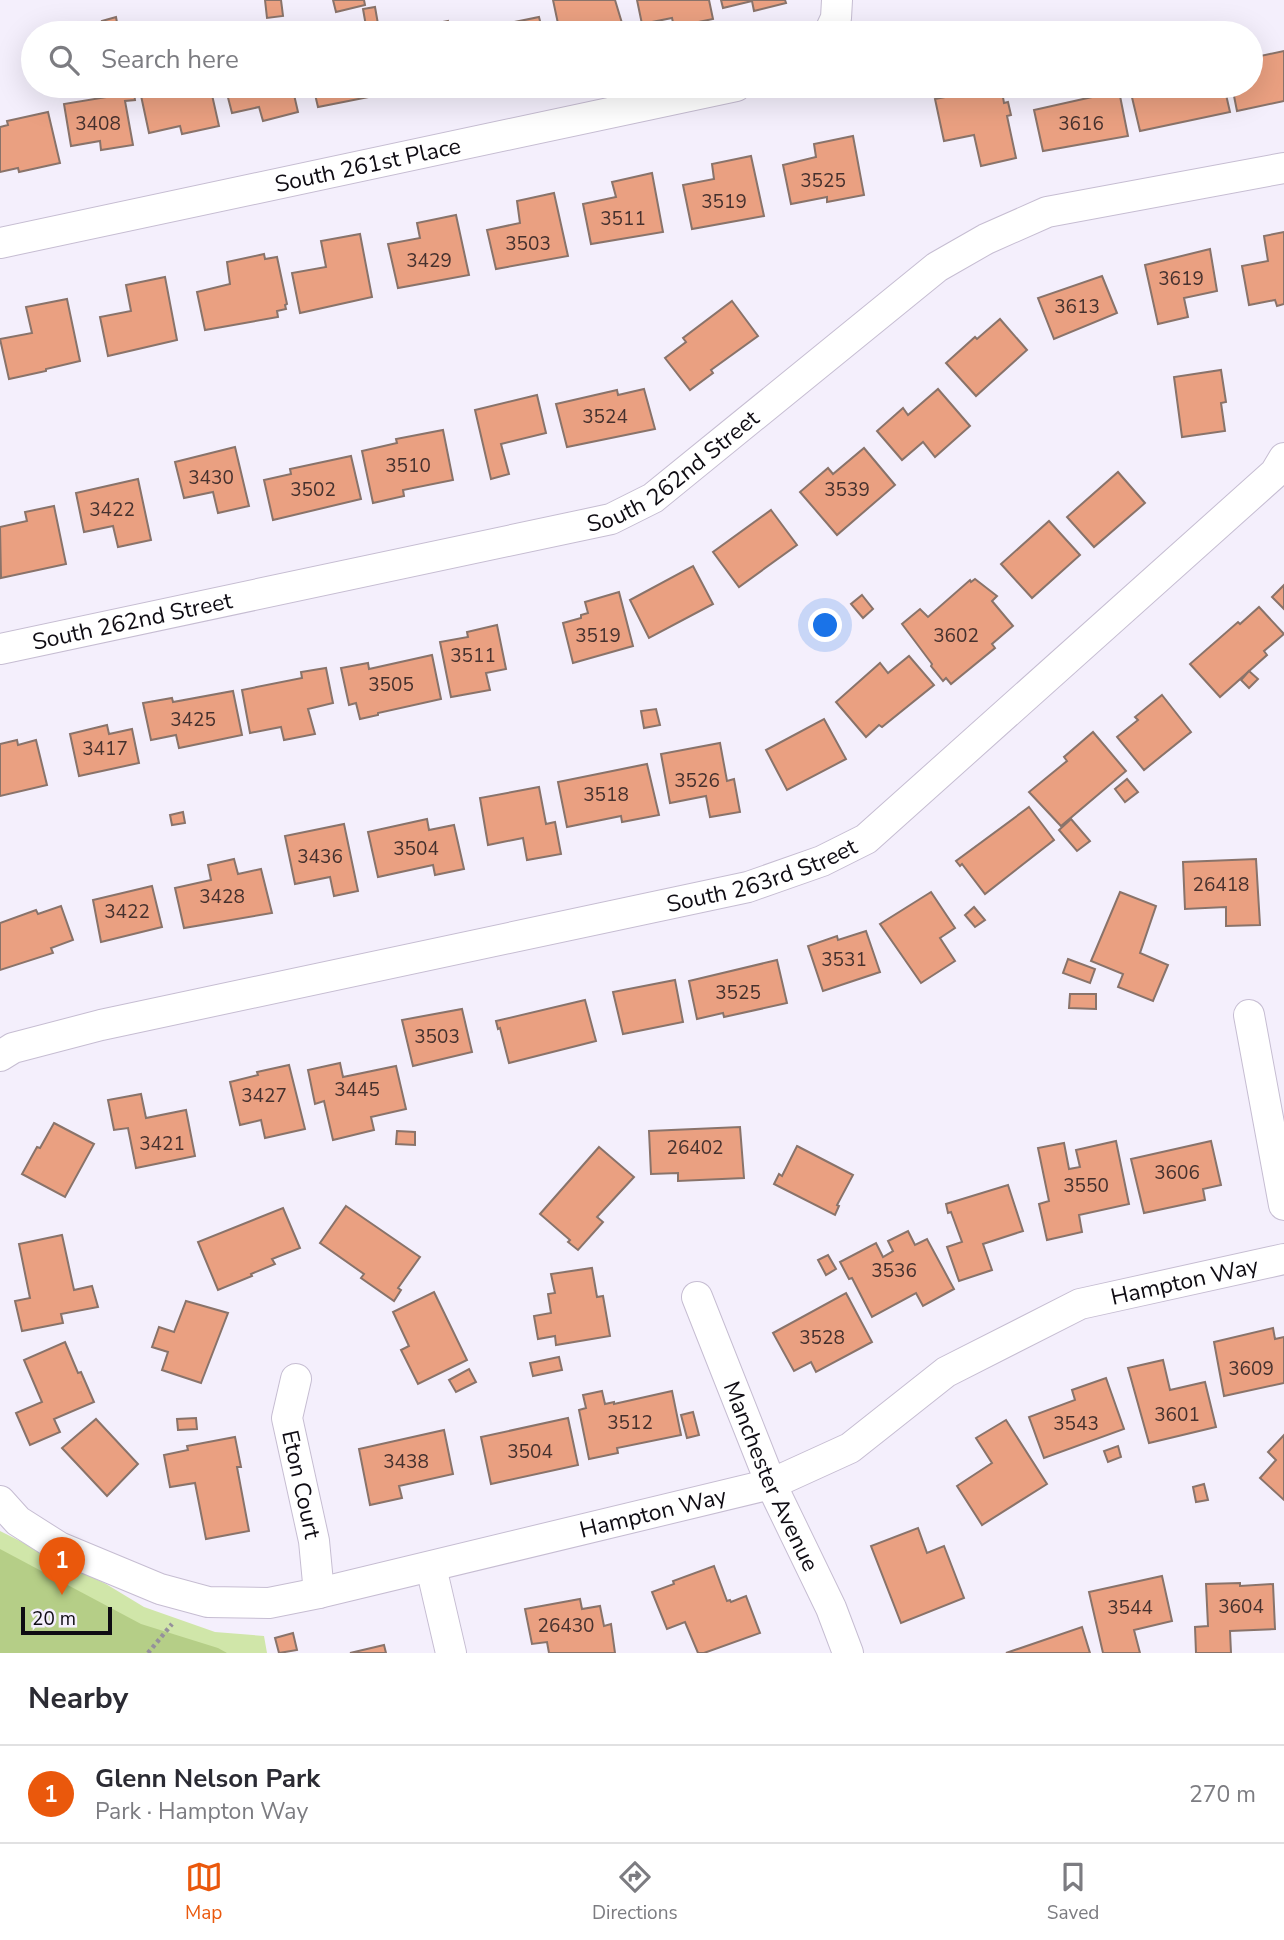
<!DOCTYPE html>
<html lang="en">
<head>
<meta charset="utf-8">
<style>
	:root { --surface:#fff; --page:#f2f2f3; --text:#2b2b33; --muted:#7c7c81; --line:#e1e1e2; --accent:#ea580c }
	body { margin:0; font-family:"Nunito Sans",sans-serif; background:var(--page); color:var(--text) }
	.scale { position:absolute; left:21px; bottom:18px; width:91px; box-sizing:border-box; padding-left:7px; border:4px solid #0f0c13; border-top:0; font-size:19px; line-height:24px; white-space:nowrap; color:#0f0c13; -webkit-text-stroke:5px #f4effc; paint-order:stroke }
	.you { position:absolute; left:826px; top:626px; width:24px; height:24px; margin:-18px; border:5px solid #fff; border-radius:50%; background:#1a73e8; box-shadow:0 0 0 10px #1a73e833 }
	.badge { display:grid; place-items:center; width:46px; height:46px; border-radius:50%; background:var(--accent); color:#fff; font-size:23px; font-weight:700 }
	.pin { position:absolute; translate:-50% -58px; filter:drop-shadow(0 2px 4px #0008) }
	.pin::after { content:''; position:absolute; top:37px; width:24px; height:21px; background:inherit; clip-path:polygon(0 0,100% 0,50% 100%) }
	.list { margin:0; padding:0; list-style:none }
	h2 { display:flex; justify-content:space-between; align-items:center; height:91px; margin:0; padding:0 28px; font-size:30px }
	h2 small { font-size:23px; font-weight:400; color:var(--muted) }
	.list li { display:grid; grid-template-columns:46px 1fr auto; gap:21px; align-items:center; box-sizing:border-box; height:98px; padding:0 28px; border-top:2px solid var(--line) }
	.list b { display:block; font-size:26px; white-space:nowrap }
	.list p { margin:0; font-size:23px; white-space:nowrap; color:var(--muted) }
	.list em { font-size:23px; font-style:normal; color:var(--muted) }
	.icon { flex:none; width:38px; height:38px; fill:none; stroke:currentColor; stroke-width:2; stroke-linecap:round; stroke-linejoin:round }
	.map { position:relative; flex:none; width:1284px; height:1653px; overflow:hidden }
	.search { position:absolute; background:var(--surface); box-shadow:0 7px 28px #0002; left:21px; right:21px; top:21px; height:77px; display:flex; align-items:center; gap:18px; box-sizing:border-box; padding:0 24px; border-radius:38px; color:var(--muted); font-size:26px }
	.sheet { height:189px; background:var(--surface) }
	nav { display:flex; justify-content:space-around; align-items:center; box-sizing:border-box; height:98px; border-top:2px solid var(--line); background:var(--surface); font-size:19px; color:var(--muted) }
	nav a { display:grid; justify-items:center; gap:4px }
	nav .on { color:var(--accent) }
	.map>svg:first-child { display:block }
	.green { fill:#d0e6a9 }
	.forest { fill:#b5ce87 }
	.building { fill:#eaa081; stroke:#89736a; stroke-width:2 }
	.lines { fill:none; stroke-linecap:round; stroke-linejoin:round }
	.street-casing { stroke:#c6bdd2; stroke-width:32 }
	.path { stroke:#95909b; stroke-width:4.5; stroke-dasharray:3.5 3.5; stroke-linecap:butt }
	.street { stroke:#fff; stroke-width:30 }
	.labels { text-anchor:middle; stroke-width:5; stroke-linejoin:round; paint-order:stroke }
	.number-label { font-size:19px; fill:#46312e }
	.street-label { font-size:23px; fill:#0f0c13; stroke:#f4effc }
</style>
</head>
<body>
<div class="map">
<svg width="1284" height="1653" viewBox="0 0 1284 1653">
	<rect width="100%" height="100%" fill="#f4effc"/>
	<polygon class="green" points="0,1531 106,1584 144,1607 215,1632 264,1636 267,1653 0,1653"/>
	<polygon class="forest" points="0,1549 141,1624 218,1648 227,1653 0,1653"/>
	<g class="building">
		<polygon points="265,0 281,0 283,16 267,18"/>
		<polygon points="333,0 364,0 365,5 336,12"/>
		<polygon points="553,0 615,0 625,33 560,33"/>
		<polygon points="637,0 709,0 713,19 674,27 672,18 642,24"/>
		<polygon points="721,0 785,0 786,3 754,11 752,1 723,8"/>
		<polygon points="375,7 378,24 366,26 363,9"/>
		<polygon points="116,17 118,28 105,31 102,21"/>
		<polygon points="539,17 543,33 471,33 471,31"/>
		<polygon points="448,21 450,33 388,33"/>
		<polygon points="1284,51 1284,101 1237,111 1232,86 1251,86 1251,58"/>
		<polygon points="117,86 133,86 135,100 125,101 133,145 101,150 100,141 71,146 64,104 119,95"/>
		<polygon points="162,86 210,86 219,126 182,134 180,126 149,133 140,91"/>
		<polygon points="225,86 292,86 298,112 263,121 259,107 232,113"/>
		<polygon points="313,86 378,86 379,95 318,107"/>
		<polygon points="1001,86 1004,103 1008,102 1011,115 1007,116 1016,158 981,166 974,135 944,141 935,99"/>
		<polygon points="1143,86 1224,86 1230,112 1140,131 1130,89"/>
		<polygon points="1119,91 1128,136 1043,151 1034,110"/>
		<polygon points="48,112 60,163 19,172 18,168 0,172 0,127 8,125 7,121"/>
		<polygon points="853,136 864,195 827,202 827,197 791,204 783,165 816,157 814,144"/>
		<polygon points="751,156 764,216 692,229 683,185 714,179 712,164"/>
		<polygon points="652,173 663,232 591,244 583,204 616,197 612,182"/>
		<polygon points="554,193 568,256 496,269 487,230 520,223 517,201"/>
		<polygon points="456,215 469,275 398,288 388,244 420,238 417,223"/>
		<polygon points="1284,232 1284,304 1277,306 1275,300 1249,305 1242,266 1268,261 1264,236"/>
		<polygon points="360,234 372,297 300,313 292,273 326,267 321,241"/>
		<polygon points="1210,249 1217,291 1184,298 1188,317 1158,324 1145,265"/>
		<polygon points="264,254 265,259 277,257 287,304 285,305 286,309 277,311 278,317 205,330 197,292 230,284 227,262"/>
		<polygon points="1102,276 1117,313 1054,339 1038,298"/>
		<polygon points="165,277 177,340 108,356 100,317 131,311 126,285"/>
		<polygon points="67,299 80,361 46,369 46,371 9,379 0,339 32,333 26,307"/>
		<polygon points="732,301 758,336 711,370 713,373 690,390 665,358 686,342 683,338"/>
		<polygon points="1000,319 1027,350 976,396 946,363 975,337 977,339"/>
		<polygon points="1221,370 1226,402 1221,403 1225,431 1182,437 1174,377"/>
		<polygon points="644,389 655,429 567,447 556,404 617,390 618,395"/>
		<polygon points="938,389 970,426 935,457 923,442 902,460 877,431 903,408 908,415"/>
		<polygon points="537,395 546,433 501,444 509,474 491,479 475,410"/>
		<polygon points="443,430 453,480 403,490 404,496 373,503 362,451 397,443 396,439"/>
		<polygon points="235,447 249,506 218,513 213,492 184,498 175,462"/>
		<polygon points="864,448 895,485 837,535 800,492 828,468 833,474"/>
		<polygon points="351,456 361,499 273,520 264,480 291,474 290,469"/>
		<polygon points="1118,472 1145,503 1094,547 1067,517"/>
		<polygon points="138,479 151,540 118,547 113,526 84,532 76,493"/>
		<polygon points="54,506 66,564 1,578 0,527 27,521 25,512"/>
		<polygon points="771,510 797,545 739,587 713,552"/>
		<polygon points="1049,521 1080,555 1032,598 1001,564"/>
		<polygon points="693,566 713,604 649,638 630,600"/>
		<polygon points="975,579 997,596 992,601 1013,626 992,644 995,648 951,684 946,678 943,681 931,666 932,664 902,624 920,609 928,617 970,580 971,582"/>
		<polygon points="1284,585 1284,609 1272,597"/>
		<polygon points="619,592 633,646 573,663 563,623 581,618 581,615 588,613 585,602"/>
		<polygon points="862,595 873,609 863,618 851,604"/>
		<polygon points="1259,607 1284,634 1264,651 1267,655 1220,697 1190,664 1238,622 1240,624"/>
		<polygon points="497,625 506,669 486,673 490,690 451,697 440,642 468,637 467,632"/>
		<polygon points="432,655 441,699 378,713 378,715 360,719 356,703 349,705 341,668 368,663 369,669"/>
		<polygon points="909,656 934,685 882,727 879,725 866,737 836,702 880,663 888,673"/>
		<polygon points="326,668 333,703 308,709 315,734 284,740 281,727 250,733 242,690 302,678 301,672"/>
		<polygon points="1249,671 1258,679 1249,688 1241,680"/>
		<polygon points="233,691 242,735 179,748 176,735 151,740 143,703 172,698 173,702"/>
		<polygon points="1162,695 1191,732 1144,770 1117,737 1138,720 1135,717"/>
		<polygon points="656,709 660,725 644,728 641,711"/>
		<polygon points="824,719 846,759 787,790 766,750"/>
		<polygon points="107,725 109,734 132,729 139,763 79,776 70,734"/>
		<polygon points="1093,732 1126,771 1061,826 1029,792 1067,761 1064,757"/>
		<polygon points="17,740 18,745 36,740 47,785 0,796 0,744"/>
		<polygon points="720,743 727,781 734,779 740,812 710,817 706,796 670,803 661,754"/>
		<polygon points="647,764 659,815 622,822 621,816 567,827 558,782"/>
		<polygon points="1127,779 1138,792 1125,802 1115,789"/>
		<polygon points="539,787 546,824 555,822 561,854 527,860 523,838 488,845 480,798"/>
		<polygon points="1029,807 1054,840 985,894 962,864 960,866 956,861"/>
		<polygon points="183,812 185,823 172,825 170,815"/>
		<polygon points="427,819 429,830 454,825 464,869 435,875 433,865 378,877 368,832"/>
		<polygon points="1071,819 1090,841 1077,851 1059,830"/>
		<polygon points="344,824 358,891 334,896 330,877 295,884 285,836"/>
		<polygon points="234,859 238,874 261,869 272,913 184,928 175,888 211,880 208,865"/>
		<polygon points="1256,859 1260,925 1226,926 1226,907 1185,909 1183,862"/>
		<polygon points="152,886 162,927 101,942 93,900"/>
		<polygon points="931,892 955,928 940,938 955,961 921,983 880,924"/>
		<polygon points="1120,892 1156,906 1140,953 1168,965 1153,1001 1118,987 1123,974 1091,961"/>
		<polygon points="61,906 73,940 51,948 53,953 0,970 0,923 36,910 38,914"/>
		<polygon points="974,907 985,920 975,927 965,915"/>
		<polygon points="866,931 880,972 823,991 808,946 837,936 838,940"/>
		<polygon points="1068,959 1095,969 1090,983 1063,973"/>
		<polygon points="777,960 787,1003 724,1017 723,1013 697,1019 689,981"/>
		<polygon points="675,980 683,1022 623,1034 613,992"/>
		<polygon points="1070,994 1096,994 1096,1009 1069,1008"/>
		<polygon points="585,1000 596,1041 509,1063 500,1028 498,1029 496,1021"/>
		<polygon points="462,1009 472,1052 413,1066 402,1020"/>
		<polygon points="340,1063 343,1077 396,1066 406,1109 371,1117 374,1130 333,1140 324,1101 315,1104 308,1070"/>
		<polygon points="289,1065 305,1129 265,1138 261,1120 240,1125 230,1082 258,1075 257,1072"/>
		<polygon points="141,1094 146,1118 186,1110 195,1156 136,1168 128,1128 114,1130 108,1100"/>
		<polygon points="54,1123 94,1144 65,1197 22,1174 37,1147 40,1148"/>
		<polygon points="740,1127 744,1178 678,1181 678,1173 651,1174 649,1131"/>
		<polygon points="397,1131 415,1132 415,1145 396,1144"/>
		<polygon points="1116,1141 1129,1204 1079,1215 1082,1232 1047,1240 1039,1204 1049,1201 1038,1148 1064,1143 1069,1169 1080,1167 1076,1150"/>
		<polygon points="1211,1141 1221,1185 1203,1189 1205,1200 1144,1213 1131,1159"/>
		<polygon points="797,1146 853,1175 837,1205 839,1206 835,1215 774,1184 779,1174 782,1176"/>
		<polygon points="599,1147 634,1177 597,1217 603,1222 578,1250 568,1242 570,1240 540,1214"/>
		<polygon points="1008,1185 1023,1231 983,1244 992,1270 959,1281 947,1247 962,1242 951,1212 948,1213 946,1204"/>
		<polygon points="346,1206 420,1257 398,1288 401,1290 394,1301 361,1278 364,1274 320,1243"/>
		<polygon points="283,1208 300,1248 272,1259 275,1264 251,1274 252,1276 218,1290 198,1242"/>
		<polygon points="908,1231 915,1245 927,1239 954,1289 923,1306 916,1293 872,1317 852,1278 849,1279 840,1262 876,1243 883,1257 893,1251 888,1241"/>
		<polygon points="62,1235 74,1290 92,1286 98,1307 61,1314 63,1323 22,1331 15,1301 30,1298 19,1244"/>
		<polygon points="828,1255 836,1269 826,1275 818,1260"/>
		<polygon points="592,1268 597,1297 603,1296 610,1336 556,1345 555,1336 538,1339 534,1316 551,1313 548,1294 555,1293 551,1274"/>
		<polygon points="434,1292 467,1360 418,1384 401,1350 409,1346 393,1312"/>
		<polygon points="846,1293 872,1342 816,1372 811,1362 794,1371 773,1333"/>
		<polygon points="186,1301 228,1313 201,1383 162,1370 168,1352 152,1347 159,1327 174,1332"/>
		<polygon points="1273,1328 1275,1339 1284,1337 1284,1383 1224,1396 1214,1342"/>
		<polygon points="65,1342 78,1373 81,1372 94,1402 54,1419 60,1432 30,1445 16,1413 42,1402 24,1360"/>
		<polygon points="559,1357 562,1370 533,1376 530,1363"/>
		<polygon points="1163,1360 1170,1390 1205,1382 1216,1427 1149,1443 1128,1368"/>
		<polygon points="469,1369 476,1382 456,1392 449,1380"/>
		<polygon points="1106,1378 1124,1429 1044,1458 1029,1417 1075,1400 1072,1390"/>
		<polygon points="602,1391 605,1404 614,1402 614,1404 672,1391 681,1435 617,1448 618,1453 589,1459 579,1410 586,1408 583,1395"/>
		<polygon points="693,1412 699,1435 687,1438 681,1415"/>
		<polygon points="196,1418 197,1429 178,1430 177,1419"/>
		<polygon points="568,1418 578,1465 491,1484 481,1437"/>
		<polygon points="96,1419 138,1464 107,1496 62,1448"/>
		<polygon points="1006,1420 1047,1484 982,1525 957,1486 992,1463 976,1438"/>
		<polygon points="444,1430 453,1474 399,1486 402,1498 370,1505 359,1449"/>
		<polygon points="1284,1435 1284,1500 1260,1478 1276,1460 1268,1452"/>
		<polygon points="235,1437 241,1467 237,1467 249,1531 206,1539 195,1483 170,1487 164,1455 188,1450 187,1446"/>
		<polygon points="1118,1446 1121,1457 1108,1462 1104,1451"/>
		<polygon points="1204,1484 1208,1500 1196,1502 1193,1487"/>
		<polygon points="918,1528 927,1553 944,1546 964,1598 901,1623 871,1546"/>
		<polygon points="714,1566 727,1601 730,1600 731,1602 746,1596 760,1633 704,1653 698,1653 685,1622 667,1629 652,1592 674,1584 673,1581"/>
		<polygon points="1162,1576 1172,1621 1134,1630 1140,1653 1103,1653 1089,1592"/>
		<polygon points="1240,1583 1240,1586 1273,1584 1275,1629 1230,1631 1231,1653 1196,1653 1195,1627 1208,1626 1206,1584"/>
		<polygon points="580,1599 582,1609 600,1606 604,1626 611,1624 615,1653 549,1653 547,1642 532,1644 525,1609"/>
		<polygon points="1082,1627 1090,1653 1006,1653"/>
		<polygon points="293,1633 297,1650 279,1653 275,1638"/>
		<polygon points="384,1645 386,1653 350,1653"/>
	</g>
	<g class="lines">
		<defs>
			<g id="street">
				<polyline points="829,33 836,18 837,0"/>
				<path id="s1" d="M0,243L736,86"/>
				<path id="s2" d="M0,649L611,519L653,498L937,267L986,239L1047,212L1284,168"/>
				<polyline points="1249,1015 1284,1205"/>
				<path id="s3" d="M0,1056L13,1048L101,1025L748,887L822,861L866,839L1275,473L1284,458"/>
				<path id="s4" d="M697,1297L771,1484L831,1608L848,1653"/>
				<path id="s5" d="M296,1379L287,1418L314,1541L319,1593"/>
				<path id="s6" d="M0,1501L18,1521L59,1547L160,1589L208,1602L269,1603L319,1593L771,1484L850,1448L946,1372L1080,1304L1284,1259"/>
				<polyline points="431,1567 451,1653"/>
			</g>
		</defs>
		<use href="#street" class="street-casing"/>
		<polyline class="path" points="148,1653 172,1624"/>
		<use href="#street" class="street"/>
	</g>
	<g class="labels">
		<g class="number-label">
			<text x="98" y="130">3408</text>
			<text x="1081" y="130">3616</text>
			<text x="823" y="187">3525</text>
			<text x="724" y="208">3519</text>
			<text x="623" y="225">3511</text>
			<text x="528" y="250">3503</text>
			<text x="429" y="267">3429</text>
			<text x="1181" y="285">3619</text>
			<text x="1077" y="313">3613</text>
			<text x="605" y="423">3524</text>
			<text x="408" y="472">3510</text>
			<text x="211" y="484">3430</text>
			<text x="313" y="496">3502</text>
			<text x="847" y="496">3539</text>
			<text x="112" y="516">3422</text>
			<text x="598" y="642">3519</text>
			<text x="956" y="642">3602</text>
			<text x="473" y="662">3511</text>
			<text x="391" y="691">3505</text>
			<text x="193" y="726">3425</text>
			<text x="105" y="755">3417</text>
			<text x="697" y="787">3526</text>
			<text x="606" y="801">3518</text>
			<text x="416" y="855">3504</text>
			<text x="320" y="863">3436</text>
			<text x="1221" y="891">26418</text>
			<text x="222" y="903">3428</text>
			<text x="127" y="918">3422</text>
			<text x="844" y="966">3531</text>
			<text x="738" y="999">3525</text>
			<text x="437" y="1043">3503</text>
			<text x="357" y="1096">3445</text>
			<text x="264" y="1102">3427</text>
			<text x="162" y="1150">3421</text>
			<text x="695" y="1154">26402</text>
			<text x="1177" y="1179">3606</text>
			<text x="1086" y="1192">3550</text>
			<text x="894" y="1277">3536</text>
			<text x="822" y="1344">3528</text>
			<text x="1251" y="1375">3609</text>
			<text x="1177" y="1421">3601</text>
			<text x="630" y="1429">3512</text>
			<text x="1076" y="1430">3543</text>
			<text x="530" y="1458">3504</text>
			<text x="406" y="1468">3438</text>
			<text x="1241" y="1613">3604</text>
			<text x="1130" y="1614">3544</text>
			<text x="566" y="1632">26430</text>
		</g>
		<g class="street-label">
			<text dy="8" stroke="none"><textPath href="#s1" startOffset="376">South 261st Place</textPath></text>
			<text dy="8" stroke="none"><textPath href="#s2" startOffset="702">South 262nd Street</textPath></text>
			<text dy="8" stroke="none"><textPath href="#s2" startOffset="135">South 262nd Street</textPath></text>
			<text dy="8" stroke="none"><textPath href="#s3" startOffset="784">South 263rd Street</textPath></text>
			<text dy="8" stroke="none"><textPath href="#s6" startOffset="1278">Hampton Way</textPath></text>
			<text dy="8" stroke="none"><textPath href="#s4" startOffset="194">Manchester Avenue</textPath></text>
			<text dy="8" stroke="none"><textPath href="#s5" startOffset="108">Eton Court</textPath></text>
			<text dy="8" stroke="none"><textPath href="#s6" startOffset="690">Hampton Way</textPath></text>
		</g>
	</g>
</svg>
<div class="scale">20 m</div>
<div class="you"></div>
<div class="pin badge" style="left:62px;top:1595px">1</div>
<div class="search"><svg class="icon" aria-label="search" viewBox="0 0 24 24"><circle cx="10" cy="10" r="6"/><path d="M15 15l6 6"/></svg>Search here</div>
</div>
<section class="sheet">
<h2>Nearby<small></small></h2>
<ul class="list">
<li><span class="badge">1</span><div><b>Glenn Nelson Park</b><p>Park · Hampton Way</p></div><em>270 m</em></li>
</ul>
</section>
<nav>
<a class="on"><svg class="icon" aria-label="map" viewBox="0 0 24 24"><path d="M3 6l6-2 6 2 6-2v14l-6 2-6-2-6 2zM9 4v14M15 6v14"/></svg>Map</a>
<a><svg class="icon" aria-label="directions" viewBox="0 0 24 24"><path d="M12 3l9 9-9 9-9-9zM9 14v-3h6M13 9l2 2-2 2"/></svg>Directions</a>
<a><svg class="icon" aria-label="saved" viewBox="0 0 24 24"><path d="M7 4h10v16l-5-4-5 4z"/></svg>Saved</a>
</nav>
</body>
</html>
